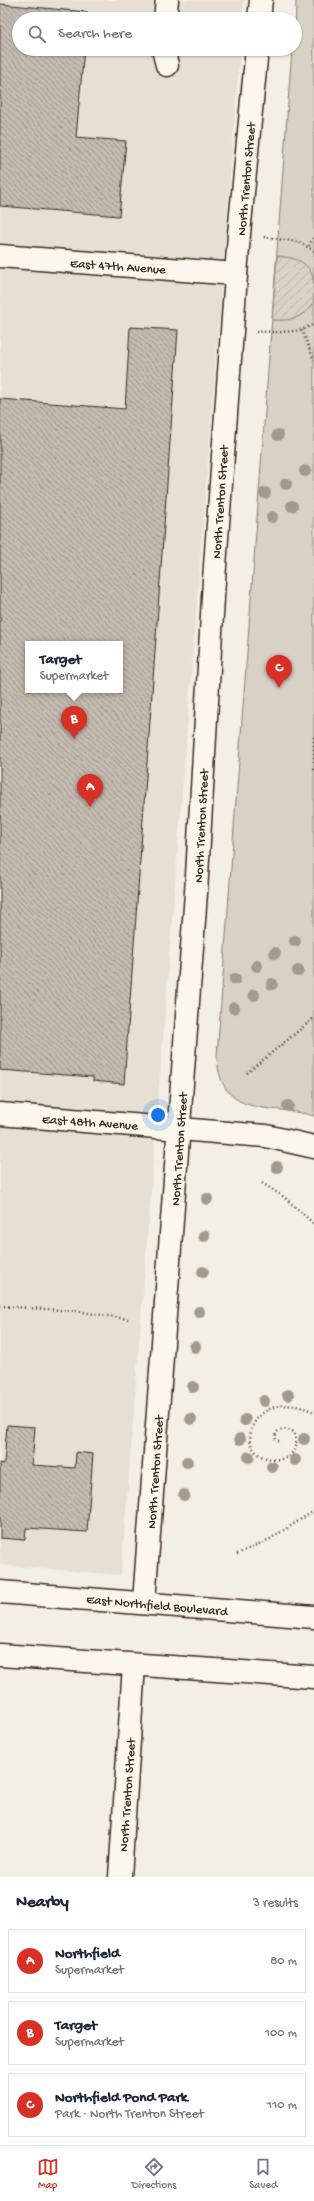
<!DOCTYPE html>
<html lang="en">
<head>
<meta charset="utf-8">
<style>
	:root { --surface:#fff; --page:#f6f6f7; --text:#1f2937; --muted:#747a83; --line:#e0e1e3; --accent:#d93025 }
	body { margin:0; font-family:"Gochi Hand",sans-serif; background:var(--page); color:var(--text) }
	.you { position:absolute; left:158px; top:1115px; width:14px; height:14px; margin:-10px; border:3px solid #fff; border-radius:50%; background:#1a73e8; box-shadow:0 0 0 6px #1a73e833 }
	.badge { display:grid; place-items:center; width:26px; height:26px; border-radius:50%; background:var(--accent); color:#fff; font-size:13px; font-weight:700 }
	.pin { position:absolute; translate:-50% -33px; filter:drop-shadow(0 1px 2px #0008) }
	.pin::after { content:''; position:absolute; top:21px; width:14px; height:12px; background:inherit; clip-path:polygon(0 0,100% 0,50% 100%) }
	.popup { position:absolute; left:25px; top:641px; width:98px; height:52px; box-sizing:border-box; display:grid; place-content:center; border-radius:0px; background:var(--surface); filter:drop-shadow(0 1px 3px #0005); font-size:13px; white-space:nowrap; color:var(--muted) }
	.popup b { font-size:15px; color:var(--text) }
	.popup::after { content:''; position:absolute; left:50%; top:100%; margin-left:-8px; border:8px solid transparent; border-top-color:var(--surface) }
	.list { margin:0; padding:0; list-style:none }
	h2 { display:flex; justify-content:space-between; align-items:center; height:52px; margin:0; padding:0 16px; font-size:17px }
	h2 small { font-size:13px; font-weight:400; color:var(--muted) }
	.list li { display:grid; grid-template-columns:26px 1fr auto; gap:12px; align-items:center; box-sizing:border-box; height:64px; margin:0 8px 8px; padding:0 8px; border:1px solid var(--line); border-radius:0px }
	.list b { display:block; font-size:15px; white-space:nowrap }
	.list p { margin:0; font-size:13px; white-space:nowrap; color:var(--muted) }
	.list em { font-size:13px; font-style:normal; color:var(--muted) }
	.icon { flex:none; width:22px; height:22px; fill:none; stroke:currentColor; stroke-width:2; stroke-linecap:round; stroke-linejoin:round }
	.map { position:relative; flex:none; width:314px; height:1877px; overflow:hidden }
	.search { position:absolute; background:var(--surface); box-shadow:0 1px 3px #0004; left:12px; right:12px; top:12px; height:44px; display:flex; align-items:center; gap:10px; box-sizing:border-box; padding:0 14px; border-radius:22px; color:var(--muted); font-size:15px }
	.sheet { height:268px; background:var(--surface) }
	nav { display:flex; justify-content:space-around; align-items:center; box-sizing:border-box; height:56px; border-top:1px solid var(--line); background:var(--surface); font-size:11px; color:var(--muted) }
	nav a { display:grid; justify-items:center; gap:2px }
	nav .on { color:var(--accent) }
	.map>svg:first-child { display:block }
	.built { fill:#e5dfd4; fill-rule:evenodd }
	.park { fill:#d8d1c6; stroke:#8a7e72 }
	.garden { fill:url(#garden-furrows); stroke:#8a7e72 }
	.building { fill:url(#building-back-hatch); stroke:#3b2a1e; fill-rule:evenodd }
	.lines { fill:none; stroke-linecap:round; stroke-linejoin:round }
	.minor-casing { stroke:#3b2a1e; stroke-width:25 }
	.major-casing { stroke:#3b2a1e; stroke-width:25 }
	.path { stroke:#3b2a1e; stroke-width:2.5; stroke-dasharray:1 3; stroke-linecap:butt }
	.minor { stroke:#fbf7ec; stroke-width:22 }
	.major { stroke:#fbf7ec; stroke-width:22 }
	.tree { fill:#a39a8e }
	.labels { text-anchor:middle; stroke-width:3; stroke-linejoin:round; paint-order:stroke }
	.street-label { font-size:13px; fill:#3b2a1e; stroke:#fbf7ec }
</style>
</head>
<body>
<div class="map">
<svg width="314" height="1877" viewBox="0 0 314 1877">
	<defs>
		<pattern id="garden-furrows" width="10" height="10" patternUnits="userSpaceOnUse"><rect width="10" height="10" fill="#d8d1c6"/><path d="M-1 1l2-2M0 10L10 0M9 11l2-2" fill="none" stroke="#bab4aa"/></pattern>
		<pattern id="building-back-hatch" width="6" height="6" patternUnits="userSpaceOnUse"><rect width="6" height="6" fill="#c3bbb0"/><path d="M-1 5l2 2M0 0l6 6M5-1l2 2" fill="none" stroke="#a0988f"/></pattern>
	</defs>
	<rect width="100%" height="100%" fill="#f3efe4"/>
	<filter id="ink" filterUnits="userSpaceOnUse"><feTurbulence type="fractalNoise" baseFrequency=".025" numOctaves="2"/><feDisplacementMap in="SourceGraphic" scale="8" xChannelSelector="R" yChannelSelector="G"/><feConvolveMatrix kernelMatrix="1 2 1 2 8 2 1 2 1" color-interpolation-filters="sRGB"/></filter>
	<g filter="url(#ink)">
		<path class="built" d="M0,0H244L242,19H19V49H240L121,1575L0,1565ZM28,644H120V690H28Z"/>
		<path class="park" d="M296,0H314V1116C270,1103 220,1120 217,1056L292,49H295Z"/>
		<path class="garden" d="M277,256C299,258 314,263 314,289C314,294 314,299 313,304C301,319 290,321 272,320Z"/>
		<g class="building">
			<polygon points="0,4 87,12 87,19 19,19 19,49 84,49 76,137 126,141 119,216 0,206"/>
			<path d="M130,327L178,330L124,1084L93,1081V1077L0,1070V399L125,409ZM28,644H120V690H28Z"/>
			<polygon points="7,1425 35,1427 32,1465 75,1468 76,1452 93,1454 87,1532 26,1528 25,1540 0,1538 0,1463 4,1464"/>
		</g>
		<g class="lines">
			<defs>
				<g id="minor">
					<polyline points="165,19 167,0"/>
					<polyline points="259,19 261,0"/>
					<polyline points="163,49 167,65"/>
					<polyline points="0,256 236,274"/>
					<polyline points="0,1114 240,1134 266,1136 314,1147"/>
					<polyline points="144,1602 196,893 214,580 239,234 257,49"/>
					<polyline points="120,1877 134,1665"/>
				</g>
				<g id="major">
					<polyline points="0,1592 314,1617"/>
					<polyline points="0,1655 314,1677"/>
				</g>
			</defs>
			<use href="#minor" class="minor-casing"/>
			<use href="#major" class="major-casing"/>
			<g class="path">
				<polyline points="264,237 299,242 314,251"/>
				<polyline points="309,246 314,236"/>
				<polyline points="302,330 314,360"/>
				<path d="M256,332C277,331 295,335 314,324"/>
				<polyline points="314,737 314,772"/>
				<polyline points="247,1073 314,1018"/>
				<polyline points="262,1183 284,1197 314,1224"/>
				<polyline points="0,1306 75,1311 128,1319"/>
				<path d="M279,1441L276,1440L275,1437C277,1427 286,1428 294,1432C297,1441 298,1448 291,1454C286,1459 279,1460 274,1459C229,1458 251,1383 314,1412"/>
				<polyline points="237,1554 270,1539 314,1511"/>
			</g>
			<use href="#minor" class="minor"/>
			<use href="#major" class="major"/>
		</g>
		<g class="tree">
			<circle cx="278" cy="435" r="6"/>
			<circle cx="305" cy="471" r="6"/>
			<circle cx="286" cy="484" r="6"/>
			<circle cx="265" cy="493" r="6"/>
			<circle cx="292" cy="506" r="6"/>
			<circle cx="272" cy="517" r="6"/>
			<circle cx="295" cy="941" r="6"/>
			<circle cx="275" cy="953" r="6"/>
			<circle cx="257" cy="966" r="6"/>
			<circle cx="298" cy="971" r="6"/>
			<circle cx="235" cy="979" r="6"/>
			<circle cx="272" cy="984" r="6"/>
			<circle cx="254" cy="995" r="6"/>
			<circle cx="234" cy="1008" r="6"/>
			<circle cx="288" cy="1106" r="6"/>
			<circle cx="277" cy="1167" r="6"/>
			<circle cx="207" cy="1199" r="6"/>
			<circle cx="204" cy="1236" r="6"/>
			<circle cx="203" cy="1272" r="6"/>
			<circle cx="199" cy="1312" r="6"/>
			<circle cx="195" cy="1347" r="6"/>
			<circle cx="193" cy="1387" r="6"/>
			<circle cx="288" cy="1395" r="6"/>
			<circle cx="264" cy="1401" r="6"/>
			<circle cx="191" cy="1419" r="6"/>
			<circle cx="245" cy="1420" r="6"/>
			<circle cx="240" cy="1439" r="6"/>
			<circle cx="304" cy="1439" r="6"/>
			<circle cx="249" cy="1457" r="6"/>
			<circle cx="295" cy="1460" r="6"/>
			<circle cx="187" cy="1462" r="6"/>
			<circle cx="272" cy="1467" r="6"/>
			<circle cx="184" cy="1495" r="6"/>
		</g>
	</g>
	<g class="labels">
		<g class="street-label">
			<text transform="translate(245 179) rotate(-85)" y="5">North Trenton Street</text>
			<text transform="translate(118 265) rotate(4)" y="5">East 47th Avenue</text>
			<text transform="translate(219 502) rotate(-86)" y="5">North Trenton Street</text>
			<text transform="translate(200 826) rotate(-87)" y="5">North Trenton Street</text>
			<text transform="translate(90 1121) rotate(4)" y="5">East 48th Avenue</text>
			<text transform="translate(178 1149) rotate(-86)" y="5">North Trenton Street</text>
			<text transform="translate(154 1472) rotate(-86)" y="5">North Trenton Street</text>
			<text transform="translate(157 1604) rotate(5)" y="5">East Northfield Boulevard</text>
			<text transform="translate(126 1795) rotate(-86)" y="5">North Trenton Street</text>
		</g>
	</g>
</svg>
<div class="you"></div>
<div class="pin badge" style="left:90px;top:807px">A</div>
<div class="pin badge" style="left:74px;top:739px">B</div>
<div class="popup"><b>Target</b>Supermarket</div>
<div class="pin badge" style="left:279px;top:688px">C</div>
<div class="search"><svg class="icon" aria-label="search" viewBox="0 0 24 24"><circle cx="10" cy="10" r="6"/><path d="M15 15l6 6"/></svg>Search here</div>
</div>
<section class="sheet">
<h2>Nearby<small>3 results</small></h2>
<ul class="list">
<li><span class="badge">A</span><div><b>Northfield</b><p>Supermarket</p></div><em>80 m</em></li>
<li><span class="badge">B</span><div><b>Target</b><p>Supermarket</p></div><em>100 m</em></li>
<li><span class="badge">C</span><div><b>Northfield Pond Park</b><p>Park · North Trenton Street</p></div><em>110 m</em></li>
</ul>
</section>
<nav>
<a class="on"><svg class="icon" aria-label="map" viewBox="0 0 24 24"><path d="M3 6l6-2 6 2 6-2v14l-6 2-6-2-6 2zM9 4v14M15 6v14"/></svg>Map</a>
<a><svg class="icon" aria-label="directions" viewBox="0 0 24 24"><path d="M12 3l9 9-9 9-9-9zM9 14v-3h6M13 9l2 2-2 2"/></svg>Directions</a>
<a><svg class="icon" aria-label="saved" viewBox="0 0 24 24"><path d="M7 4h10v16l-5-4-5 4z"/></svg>Saved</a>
</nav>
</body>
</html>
